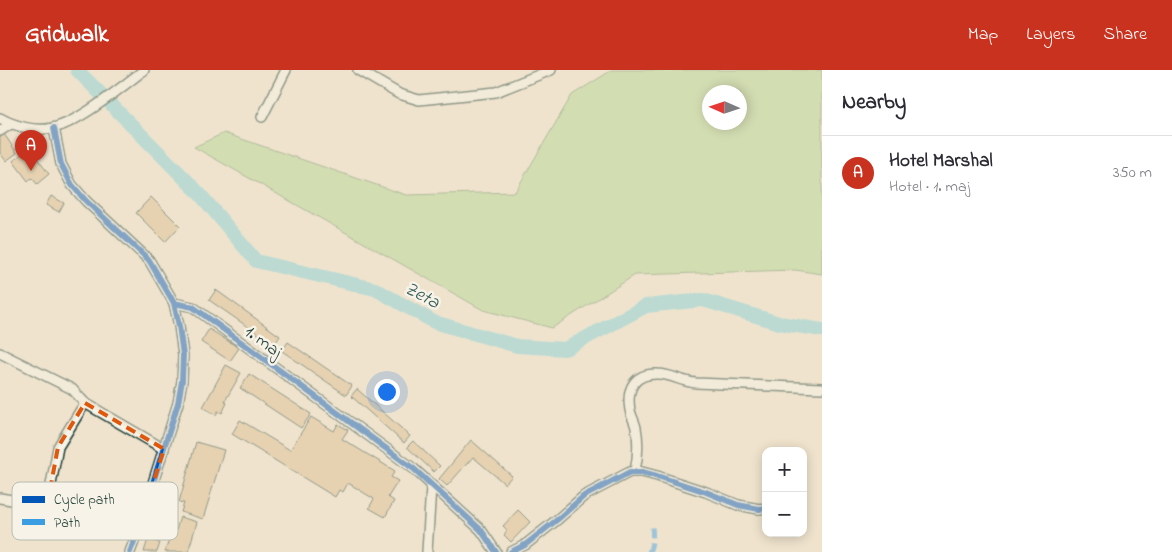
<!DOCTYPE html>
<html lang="en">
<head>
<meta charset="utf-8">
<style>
	:root { --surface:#fff; --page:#f7f7f7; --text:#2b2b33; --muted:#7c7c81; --line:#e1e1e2; --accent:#c8321e }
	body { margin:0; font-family:"Indie Flower",sans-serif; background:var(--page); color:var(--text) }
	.controls { position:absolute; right:15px; bottom:15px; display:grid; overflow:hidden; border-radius:10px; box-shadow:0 2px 12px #0003 }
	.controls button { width:45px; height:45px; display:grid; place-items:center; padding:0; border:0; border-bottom:1px solid var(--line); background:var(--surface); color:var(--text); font:25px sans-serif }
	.compass { position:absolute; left:702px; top:15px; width:45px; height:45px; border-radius:50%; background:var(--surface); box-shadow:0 2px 12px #0003; rotate:273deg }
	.you { position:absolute; left:386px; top:321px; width:18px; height:18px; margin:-12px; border:4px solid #fff; border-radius:50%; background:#1a73e8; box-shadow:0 0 0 8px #1a73e833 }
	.badge { display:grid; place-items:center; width:32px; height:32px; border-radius:50%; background:var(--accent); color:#fff; font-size:16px; font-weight:700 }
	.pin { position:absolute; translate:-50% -41px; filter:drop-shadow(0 1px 2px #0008) }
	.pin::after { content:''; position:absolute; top:26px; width:18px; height:15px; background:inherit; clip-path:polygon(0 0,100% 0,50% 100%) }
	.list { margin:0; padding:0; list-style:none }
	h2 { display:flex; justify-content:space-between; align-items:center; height:65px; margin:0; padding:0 20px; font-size:21px }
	h2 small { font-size:16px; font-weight:400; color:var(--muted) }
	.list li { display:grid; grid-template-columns:32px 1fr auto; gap:15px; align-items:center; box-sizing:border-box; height:75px; padding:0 20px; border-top:1px solid var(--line) }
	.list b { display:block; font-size:19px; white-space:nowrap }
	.list p { margin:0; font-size:16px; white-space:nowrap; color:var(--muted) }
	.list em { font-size:16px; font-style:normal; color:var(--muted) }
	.map { position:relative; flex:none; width:822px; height:482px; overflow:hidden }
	header { display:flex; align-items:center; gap:30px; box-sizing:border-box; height:70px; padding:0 25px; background:var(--accent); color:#fff }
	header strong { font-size:24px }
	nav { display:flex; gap:28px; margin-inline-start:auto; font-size:18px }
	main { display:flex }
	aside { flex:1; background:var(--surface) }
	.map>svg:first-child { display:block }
	.green { fill:#b1d590; stroke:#688962; fill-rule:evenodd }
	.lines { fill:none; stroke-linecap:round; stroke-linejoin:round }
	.river { stroke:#7eced8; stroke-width:14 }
	.building { fill:#dcbd8f; stroke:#1f3d34 }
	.minor-casing { stroke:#1f3d34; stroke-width:12 }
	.minor { stroke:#f7f3e8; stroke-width:9 }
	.quiet { stroke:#3c9ee2; stroke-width:5; stroke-dasharray:10 5; stroke-linecap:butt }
	.cycleway-casing { stroke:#f7f3e8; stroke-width:9 }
	.cycleway { stroke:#0057b8; stroke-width:6 }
	.marked { fill:none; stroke:#de580e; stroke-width:4; stroke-dasharray:10 6; stroke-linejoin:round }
	.labels { text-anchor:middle; stroke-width:5; stroke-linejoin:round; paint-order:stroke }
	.street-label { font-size:18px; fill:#1f3d34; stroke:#f7f3e8 }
	.water-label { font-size:19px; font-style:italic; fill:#325a55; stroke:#f7f3e8 }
	.key { fill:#f7f3e8; stroke:#b6bcb2; stroke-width:1 }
	.key-label { font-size:14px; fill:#1f3d34 }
</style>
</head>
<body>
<header>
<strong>Gridwalk</strong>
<nav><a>Map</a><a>Layers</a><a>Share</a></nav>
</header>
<main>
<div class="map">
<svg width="822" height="482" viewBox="0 0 822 482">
	<rect width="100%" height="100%" fill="#efe3cd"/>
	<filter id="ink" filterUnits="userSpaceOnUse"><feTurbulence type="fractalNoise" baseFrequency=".02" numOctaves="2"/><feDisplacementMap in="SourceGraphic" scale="10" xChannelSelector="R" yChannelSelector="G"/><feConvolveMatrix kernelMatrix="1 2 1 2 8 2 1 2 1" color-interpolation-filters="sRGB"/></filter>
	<g filter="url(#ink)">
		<path class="green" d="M612,0H822V204L795,200L635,205L552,258L483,240L194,77L224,63L406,125L515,122L572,25ZM710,22H740V52H710Z"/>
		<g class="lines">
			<polyline class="river" points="77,0 199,123 256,191 375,219 434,252 517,276 565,279 646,236 703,230 779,253 822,260"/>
		</g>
		<g class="building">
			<polygon points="4,64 17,83 6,91 0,83 0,68"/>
			<polygon points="29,78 49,104 37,114 32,108 28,111 13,91"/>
			<polygon points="51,126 64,133 59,142 46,135"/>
			<polygon points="151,127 180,156 165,172 136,143"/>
			<polygon points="216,220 280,266 274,275 209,230"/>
			<polygon points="209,259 239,278 230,291 201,272"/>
			<polygon points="288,272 352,316 346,325 282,281"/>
			<polygon points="226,295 241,303 225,331 227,333 222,343 218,341 216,345 203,337"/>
			<polygon points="249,304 311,344 301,358 240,318"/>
			<polygon points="357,319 410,366 404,373 351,326"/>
			<polygon points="311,347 334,361 338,354 348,360 342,369 395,401 391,407 398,411 388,427 394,431 385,447 369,438 374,429 348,413 343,422 339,420 335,427 232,364 240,350 290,380"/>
			<polygon points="471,370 512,406 505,414 473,387 447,416 439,409"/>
			<polygon points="413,371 440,396 434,402 407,377"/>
			<polygon points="196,372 224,380 203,449 181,442 184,433 179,432"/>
			<polygon points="518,440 530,452 511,472 504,465 507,460 503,456"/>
			<polygon points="180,447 197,452 188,482 165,482 171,462 175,464"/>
			<polygon points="148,469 160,473 157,482 144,482"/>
		</g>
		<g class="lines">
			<defs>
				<g id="minor">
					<polyline points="358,0 399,24 419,30 496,22 551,0"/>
					<polyline points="262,47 286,0"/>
					<path d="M0,48C14,56 36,62 52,58C77,54 123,16 144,0"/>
					<polyline points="54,58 61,94 72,115 86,131 149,190 174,233 179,256 183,285 182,311 178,333 138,461 130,482"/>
					<polyline points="0,61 11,54"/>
					<polyline points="174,233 193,237 414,399 481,460 496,482"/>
					<polyline points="0,283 72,319 85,333 164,379"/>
					<path d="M635,401C638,387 639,373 636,358C635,352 631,346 630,340C626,318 635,303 658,304C670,304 683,312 696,313L822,318"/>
					<polyline points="0,428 47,436 138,461"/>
					<polyline points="47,436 58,377 85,333"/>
					<polyline points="427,482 431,416"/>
					<polyline points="511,482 525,475 558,449 584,426 630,402 642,402 657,406 706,422 738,435 759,439 766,438"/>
				</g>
			</defs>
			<use href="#minor" class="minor-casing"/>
			<use href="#minor" class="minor"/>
			<path class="quiet" d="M649,482C653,474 653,465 652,457"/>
			<defs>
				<g id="cycleway">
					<polyline points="54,58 61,94 72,115 86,131 149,190 174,233 179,256 183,285 182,311 178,333 138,461 130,482"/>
					<polyline points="174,233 193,237 414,399 481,460 496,482"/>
					<polyline points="511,482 525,475 558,449 584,426 630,402 642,402 657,406 706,422 738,435 759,439 766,438"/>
				</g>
			</defs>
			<use href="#cycleway" class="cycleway-casing"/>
			<use href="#cycleway" class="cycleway"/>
		</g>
	</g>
	<path d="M0 0H822V482H0ZM85,333L164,379L138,461L47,436L58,377Z" fill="#efe3cd" fill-opacity=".55" fill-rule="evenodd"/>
	<path class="marked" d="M85,333L164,379L138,461L47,436L58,377Z"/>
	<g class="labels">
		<g class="street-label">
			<text transform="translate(264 271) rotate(36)" y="6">1. maj</text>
		</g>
		<g class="water-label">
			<text transform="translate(423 224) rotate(28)" y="7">Zeta</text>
		</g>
	</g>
	<rect x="12" y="412" width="166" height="58" rx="8" class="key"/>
	<rect x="22" y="426" width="23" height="7" fill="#0057b8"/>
	<rect x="22" y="449" width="23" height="6" fill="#3c9ee2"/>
	<g class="key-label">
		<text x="54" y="434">Cycle path</text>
		<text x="54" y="457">Path</text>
	</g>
</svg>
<div class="controls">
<button>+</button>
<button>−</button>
</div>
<svg class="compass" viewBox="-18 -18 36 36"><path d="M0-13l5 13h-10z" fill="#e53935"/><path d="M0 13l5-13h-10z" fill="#7c7c81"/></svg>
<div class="you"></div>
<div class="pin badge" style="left:31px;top:101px">A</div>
</div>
<aside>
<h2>Nearby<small></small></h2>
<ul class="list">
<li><span class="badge">A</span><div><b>Hotel Marshal</b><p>Hotel · 1. maj</p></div><em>350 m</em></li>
</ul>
</aside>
</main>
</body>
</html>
